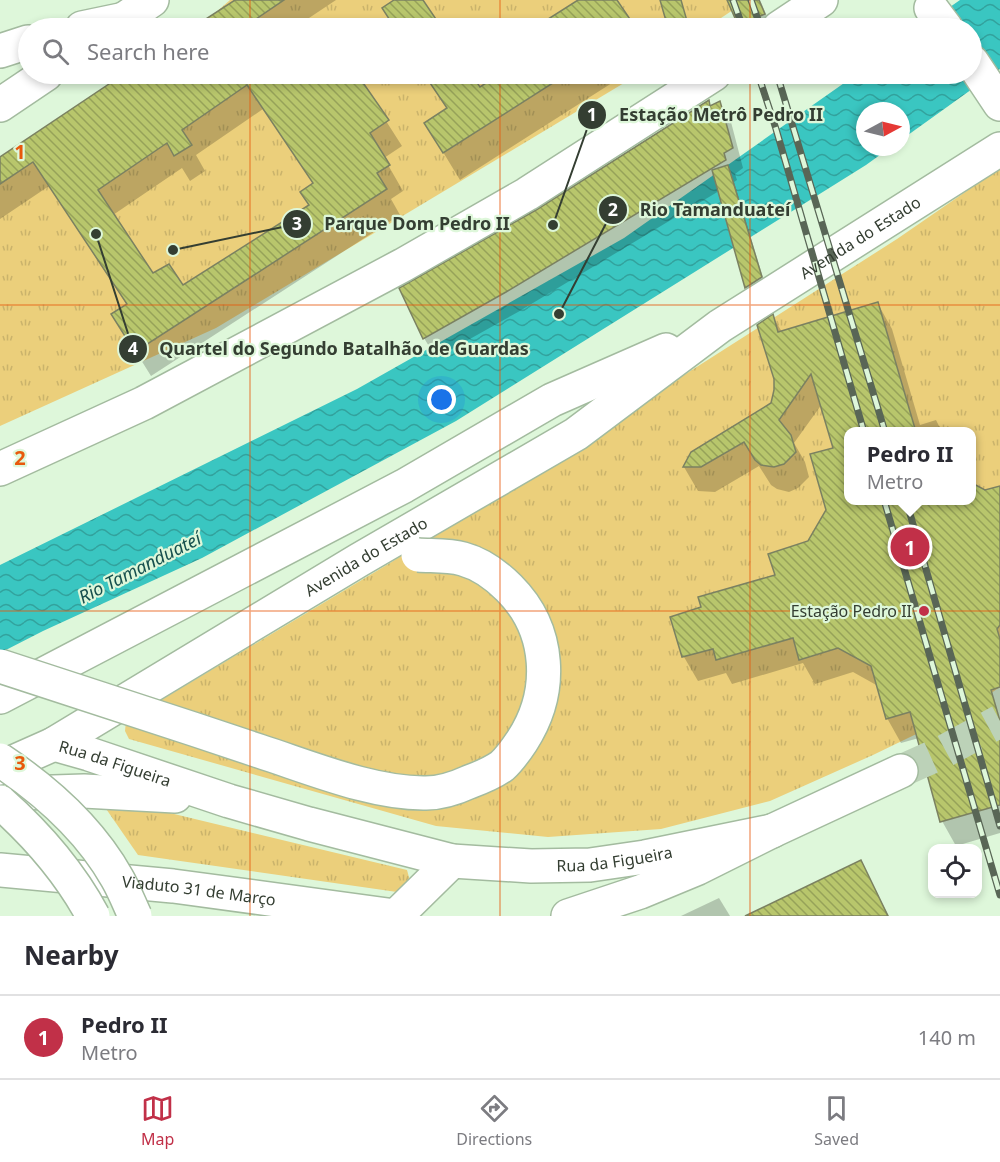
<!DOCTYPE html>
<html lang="en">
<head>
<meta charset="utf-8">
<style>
	:root { --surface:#fff; --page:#f7f7f7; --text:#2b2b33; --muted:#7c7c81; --line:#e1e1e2; --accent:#c13048 }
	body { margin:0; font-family:"Noto Sans",sans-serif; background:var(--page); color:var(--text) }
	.controls { position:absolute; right:18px; bottom:18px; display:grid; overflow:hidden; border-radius:12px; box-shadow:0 3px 9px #0003 }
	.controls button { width:54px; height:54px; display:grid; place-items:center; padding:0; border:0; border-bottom:2px solid var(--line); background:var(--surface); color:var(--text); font:30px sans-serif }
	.compass { position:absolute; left:856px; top:102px; width:54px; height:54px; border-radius:50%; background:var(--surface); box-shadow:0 3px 9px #0003; rotate:83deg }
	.you { position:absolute; left:442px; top:400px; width:21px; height:21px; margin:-15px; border:4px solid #fff; border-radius:50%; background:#1a73e8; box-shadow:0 0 0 9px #1a73e833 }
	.badge { display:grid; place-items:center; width:39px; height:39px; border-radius:50%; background:var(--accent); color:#fff; font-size:20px; font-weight:700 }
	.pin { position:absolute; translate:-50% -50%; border:3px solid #fff; box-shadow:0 2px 6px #0006 }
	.popup { position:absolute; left:844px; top:427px; width:132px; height:78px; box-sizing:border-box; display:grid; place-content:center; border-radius:12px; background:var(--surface); filter:drop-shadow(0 2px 4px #0005); font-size:20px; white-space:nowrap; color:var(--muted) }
	.popup b { font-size:22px; color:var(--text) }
	.popup::after { content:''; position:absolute; left:50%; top:100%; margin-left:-12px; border:12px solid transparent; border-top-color:var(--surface) }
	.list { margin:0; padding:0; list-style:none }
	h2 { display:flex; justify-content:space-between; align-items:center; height:78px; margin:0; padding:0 24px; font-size:26px }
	h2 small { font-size:20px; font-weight:400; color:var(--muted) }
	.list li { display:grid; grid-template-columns:39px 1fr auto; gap:18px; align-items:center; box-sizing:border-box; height:84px; padding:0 24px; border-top:2px solid var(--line) }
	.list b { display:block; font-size:22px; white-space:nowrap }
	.list p { margin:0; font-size:20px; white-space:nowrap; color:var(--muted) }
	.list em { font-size:20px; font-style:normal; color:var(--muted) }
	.icon { flex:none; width:33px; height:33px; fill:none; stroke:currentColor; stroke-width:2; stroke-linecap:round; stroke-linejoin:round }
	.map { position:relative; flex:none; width:1000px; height:916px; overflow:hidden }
	.search { position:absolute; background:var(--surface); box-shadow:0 3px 9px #0003; left:18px; right:18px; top:18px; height:66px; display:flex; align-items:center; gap:15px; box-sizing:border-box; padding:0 21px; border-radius:33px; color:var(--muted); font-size:22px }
	.sheet { height:162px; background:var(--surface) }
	nav { display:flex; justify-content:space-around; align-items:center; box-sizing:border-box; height:84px; border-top:2px solid var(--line); background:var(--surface); font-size:16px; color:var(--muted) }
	nav a { display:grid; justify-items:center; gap:3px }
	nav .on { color:var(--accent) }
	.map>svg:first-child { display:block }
	.grass { fill:url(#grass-tufts); fill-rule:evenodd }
	.water { fill:url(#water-waves) }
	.shadow { fill:#0003; fill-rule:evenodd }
	.building { fill:url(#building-back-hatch); stroke:#7b8161; stroke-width:1.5; fill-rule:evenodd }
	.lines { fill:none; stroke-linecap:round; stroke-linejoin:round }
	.major-tunnel { stroke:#bcd2b8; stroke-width:33; stroke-dasharray:33 16; stroke-linecap:butt }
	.minor-casing { stroke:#a3bb9f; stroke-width:36 }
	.major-casing { stroke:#a3bb9f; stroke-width:36 }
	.highway-casing { stroke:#a3bb9f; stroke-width:36 }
	.minor { stroke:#fff; stroke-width:33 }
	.major { stroke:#fff; stroke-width:33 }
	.highway { stroke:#fff; stroke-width:33 }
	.rail-casing { stroke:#596656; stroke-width:7 }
	.rail { stroke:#def7da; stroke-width:4.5; stroke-dasharray:14; stroke-linecap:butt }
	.highway-bridge-casing { stroke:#a3bb9f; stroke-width:36; stroke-linecap:butt }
	.highway-bridge { stroke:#fff; stroke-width:33 }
	.grid { fill:none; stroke:#e8590c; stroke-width:1.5; stroke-opacity:0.55 }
	.poi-dot { fill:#c13048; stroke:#def7da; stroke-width:2 }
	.labels { text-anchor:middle; stroke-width:4.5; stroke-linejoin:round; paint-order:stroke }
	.street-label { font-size:16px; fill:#343e32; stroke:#def7da }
	.poi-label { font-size:16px; fill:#343e32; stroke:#def7da; text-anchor:end }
	.water-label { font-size:18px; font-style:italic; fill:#16504e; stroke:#def7da }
	.grid-label { font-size:20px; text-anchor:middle; font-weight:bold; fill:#e8590c; stroke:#def7da; stroke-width:4.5; stroke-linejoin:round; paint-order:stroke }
	.leader { fill:none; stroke:#343e32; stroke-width:2 }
	.callout-dot { fill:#343e32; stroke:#def7da; stroke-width:2 }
	.mark-label { font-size:18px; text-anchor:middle; font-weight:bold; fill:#fff }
	.callout-label { font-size:18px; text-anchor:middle; font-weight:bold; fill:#343e32; stroke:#def7da; stroke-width:4.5; stroke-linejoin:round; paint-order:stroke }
</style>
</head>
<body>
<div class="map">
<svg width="1000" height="916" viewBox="0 0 1000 916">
	<defs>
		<pattern id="grass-tufts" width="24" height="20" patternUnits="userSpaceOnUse" patternTransform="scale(1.5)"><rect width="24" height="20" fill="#ebcf7b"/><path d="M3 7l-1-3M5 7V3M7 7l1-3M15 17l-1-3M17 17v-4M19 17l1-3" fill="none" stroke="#cab36b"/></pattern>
		<pattern id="water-waves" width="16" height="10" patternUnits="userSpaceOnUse" patternTransform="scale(1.5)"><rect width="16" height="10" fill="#3ac6c1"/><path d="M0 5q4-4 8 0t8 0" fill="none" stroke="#32a29d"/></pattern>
		<pattern id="building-back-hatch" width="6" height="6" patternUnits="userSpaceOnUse" patternTransform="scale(1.5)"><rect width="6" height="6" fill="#b8c66c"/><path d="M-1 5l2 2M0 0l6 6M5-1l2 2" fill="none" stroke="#96a259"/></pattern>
	</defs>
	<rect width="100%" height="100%" fill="#def7da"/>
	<g class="grass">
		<polygon points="230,0 748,0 706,28 198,28"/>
		<polygon points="142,74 639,74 216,328 0,426 0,172"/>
		<path d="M1000,168V687L966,710L873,755L770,801L661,829L548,837L436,826L129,739L125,731L126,721L390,563L897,239ZM848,432H972V500H848Z"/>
		<polygon points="102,803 141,806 407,870 410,881 397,892 138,855"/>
	</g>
	<polygon class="water" points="960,0 1000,0 1000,69 901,140 901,111 865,111 865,147 891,147 866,165 456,421 202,558 43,631 0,653 0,565 357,389 624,238 857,74 972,74 972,28 920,28"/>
	<g class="shadow">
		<polygon points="239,0 336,0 294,28 196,28"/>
		<polygon points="397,0 421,0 440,28 395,28 384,9"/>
		<polygon points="581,0 615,0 634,28 548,28 545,23"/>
		<polygon points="729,0 760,0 772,28 741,28"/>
		<path d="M128,74H356L402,146L384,158L403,191L391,199L400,215L151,376L113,315L127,305L49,186L0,219V159ZM263,109L314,184L310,206L183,287L153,275L113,215L182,168L190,181L205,171L196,155Z"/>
		<polygon points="424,74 470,74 479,89 503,74 626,74 460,180 426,124 448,110"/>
		<polygon points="708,102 711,107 720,103 731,122 743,168 735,174 737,180 734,182 765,284 750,294 747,287 719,191 518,312 436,358 424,338 697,121"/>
		<polygon points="878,304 892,329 920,425 936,420 942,432 848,432 848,500 972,500 972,485 985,492 1000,488 1000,833 956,846 942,821 919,738 901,743 887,718 878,686 853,672 815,684 803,663 732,684 726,673 698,681 684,657 672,618 703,608 777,576 809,543 827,510 835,449 822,404 794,443 805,462 809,477 798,488 789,492 777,489 771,485 759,466 715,492 698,491 684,467 692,453 772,404 776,384 773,317 782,332"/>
		<polygon points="860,862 889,916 770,916"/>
		<polygon points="719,898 730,916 681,916"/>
	</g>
	<g class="building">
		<polygon points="235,0 284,0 253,21 258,28 192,28"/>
		<polygon points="394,0 423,0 442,28 395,28 382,8"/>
		<polygon points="578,0 617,0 636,28 534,28"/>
		<polygon points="660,0 681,0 689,28 668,28"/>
		<polygon points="727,0 759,0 765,14 738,25"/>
		<path d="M124,74H357L389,120L370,133L390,165L377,173L387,189L135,352L111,314L127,304L33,162L0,184V157ZM247,85L313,183L300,192L309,205L183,285L169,264L153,273L98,190L167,143L174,156L192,145L182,130Z"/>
		<polygon points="424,74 471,74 480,87 500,74 567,74 443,153 424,123 447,108"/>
		<polygon points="709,100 710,106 720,101 733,148 724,153 726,160 506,292 423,339 399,288 536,210 692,111 694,114 693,110"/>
		<polygon points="728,165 762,277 745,288 712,170"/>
		<polygon points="878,302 916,432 849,432 849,501 972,501 972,483 985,490 1000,486 1000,625 997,629 1000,639 1000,687 991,690 1000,721 1000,805 940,822 910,712 886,719 871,666 838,648 799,660 793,638 716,660 713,649 682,657 670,617 701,607 698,597 775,575 768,554 808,541 826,510 810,454 833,448 811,374 779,420 791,435 796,452 784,464 774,467 761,465 755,460 744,442 701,467 683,467 691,452 771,403 774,390 774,379 757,325 773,314 778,332"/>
		<polygon points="861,860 888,916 745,916"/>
	</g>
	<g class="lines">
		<polyline class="major-tunnel" points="901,771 939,754 1000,721"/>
		<defs>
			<g id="minor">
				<polyline points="931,8 946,28"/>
				<polyline points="972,62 1000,104"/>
			</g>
			<g id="major">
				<polyline points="82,28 125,19"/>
				<polyline points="111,28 152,0"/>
				<polyline points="0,51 28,42"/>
				<polyline points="0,105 46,74"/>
				<path id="s1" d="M54,744L89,754L229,801L309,824L452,861L531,866L590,865L645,857L772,831"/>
				<polyline points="23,793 84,791 175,796"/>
				<path id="s2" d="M0,870L173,886L395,916"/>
				<polyline points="396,916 452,861"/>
				<polyline points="568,916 640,892 698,868 772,831 901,771"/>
			</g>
			<g id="highway">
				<polyline points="779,28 821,0"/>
				<polyline points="0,469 144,403 403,265 527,194 714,74"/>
				<polyline points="0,697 404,486 552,400 666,350"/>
				<path id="s3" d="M0,768L54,744L359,560L576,434L720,326L1000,149"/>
			</g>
		</defs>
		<use href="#minor" class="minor-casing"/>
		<use href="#major" class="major-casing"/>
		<use href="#highway" class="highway-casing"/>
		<use href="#minor" class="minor"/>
		<use href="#major" class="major"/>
		<use href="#highway" class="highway"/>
		<defs>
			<g id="rail">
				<polyline points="733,0 743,28"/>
				<polyline points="751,0 761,28"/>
				<polyline points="758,74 776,129 864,432"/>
				<polyline points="777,74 885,432"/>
				<polyline points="884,500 1000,895"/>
				<polyline points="906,500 1000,826"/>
			</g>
		</defs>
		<use href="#rail" class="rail-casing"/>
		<use href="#rail" class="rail"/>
		<defs>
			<g id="highway-bridge">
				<path d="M0,666C87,694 173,722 259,751C309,767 373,794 426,793C441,793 456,788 469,782C480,778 492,773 502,766C510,759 516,750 522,741C554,692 551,630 509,588C496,575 481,564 463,559C449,555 433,556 418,555"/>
				<path d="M0,760C45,790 90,830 117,878C124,890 129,903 135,916"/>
				<path d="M0,802C36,834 70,873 93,916"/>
			</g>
		</defs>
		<use href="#highway-bridge" class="highway-bridge-casing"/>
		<use href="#highway-bridge" class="highway-bridge"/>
	</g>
	<path class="grid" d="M250,0V28M500,0V28M750,0V28M250,74V916M500,74V916M750,74V916M0,305H1000M0,611H1000"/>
	<circle class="poi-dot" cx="924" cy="611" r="6"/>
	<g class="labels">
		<g class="street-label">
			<text dy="6" stroke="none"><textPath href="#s3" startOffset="1012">Avenida do Estado</textPath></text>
			<text dy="6" stroke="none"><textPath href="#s3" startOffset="423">Avenida do Estado</textPath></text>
			<text dy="6" stroke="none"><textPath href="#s1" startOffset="64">Rua da Figueira</textPath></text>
			<text dy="6" stroke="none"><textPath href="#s1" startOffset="578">Rua da Figueira</textPath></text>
			<text dy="6" stroke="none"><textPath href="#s2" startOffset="200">Viaduto 31 de Março</textPath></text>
		</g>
		<g class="poi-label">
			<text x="912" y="617">Estação Pedro II</text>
		</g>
		<g class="water-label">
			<text transform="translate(140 568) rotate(-27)" y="6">Rio Tamanduateí</text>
		</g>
	</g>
	<g class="grid-label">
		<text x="20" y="159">1</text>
		<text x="20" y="465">2</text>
		<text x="20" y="770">3</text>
	</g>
	<path class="leader" d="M553 225L592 115M559 314L613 210M173 250L297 224M96 234L133 349"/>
	<g class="callout-dot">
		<circle cx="553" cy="225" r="6"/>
		<circle cx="559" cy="314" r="6"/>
		<circle cx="173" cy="250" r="6"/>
		<circle cx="96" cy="234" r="6"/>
		<circle cx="592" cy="115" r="15"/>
		<circle cx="613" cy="210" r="15"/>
		<circle cx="297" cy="224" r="15"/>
		<circle cx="133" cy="349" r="15"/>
	</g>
	<g class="mark-label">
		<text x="592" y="121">1</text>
		<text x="613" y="216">2</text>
		<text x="297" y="230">3</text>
		<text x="133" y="355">4</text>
	</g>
	<g class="callout-label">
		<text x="721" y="121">Estação Metrô Pedro II</text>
		<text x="715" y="216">Rio Tamanduateí</text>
		<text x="417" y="230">Parque Dom Pedro II</text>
		<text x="344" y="355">Quartel do Segundo Batalhão de Guardas</text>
	</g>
</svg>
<div class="controls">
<button><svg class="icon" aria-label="locate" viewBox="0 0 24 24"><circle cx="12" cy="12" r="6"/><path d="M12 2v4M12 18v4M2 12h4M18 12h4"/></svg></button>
</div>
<svg class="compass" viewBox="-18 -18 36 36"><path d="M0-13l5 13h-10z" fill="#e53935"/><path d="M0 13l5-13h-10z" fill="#7c7c81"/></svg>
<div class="you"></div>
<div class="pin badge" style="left:910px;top:547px">1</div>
<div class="popup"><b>Pedro II</b>Metro</div>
<div class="search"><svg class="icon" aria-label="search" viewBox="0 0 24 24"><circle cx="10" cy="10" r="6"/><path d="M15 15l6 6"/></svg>Search here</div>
</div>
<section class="sheet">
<h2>Nearby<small></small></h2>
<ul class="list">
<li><span class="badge">1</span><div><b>Pedro II</b><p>Metro</p></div><em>140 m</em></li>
</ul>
</section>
<nav>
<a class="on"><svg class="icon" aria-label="map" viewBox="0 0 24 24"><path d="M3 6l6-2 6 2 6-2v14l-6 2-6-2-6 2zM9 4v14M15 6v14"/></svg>Map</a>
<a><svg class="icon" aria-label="directions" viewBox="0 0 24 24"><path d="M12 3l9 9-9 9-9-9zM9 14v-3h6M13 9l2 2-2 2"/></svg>Directions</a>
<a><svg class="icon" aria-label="saved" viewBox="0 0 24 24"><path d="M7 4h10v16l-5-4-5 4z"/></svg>Saved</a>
</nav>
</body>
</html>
